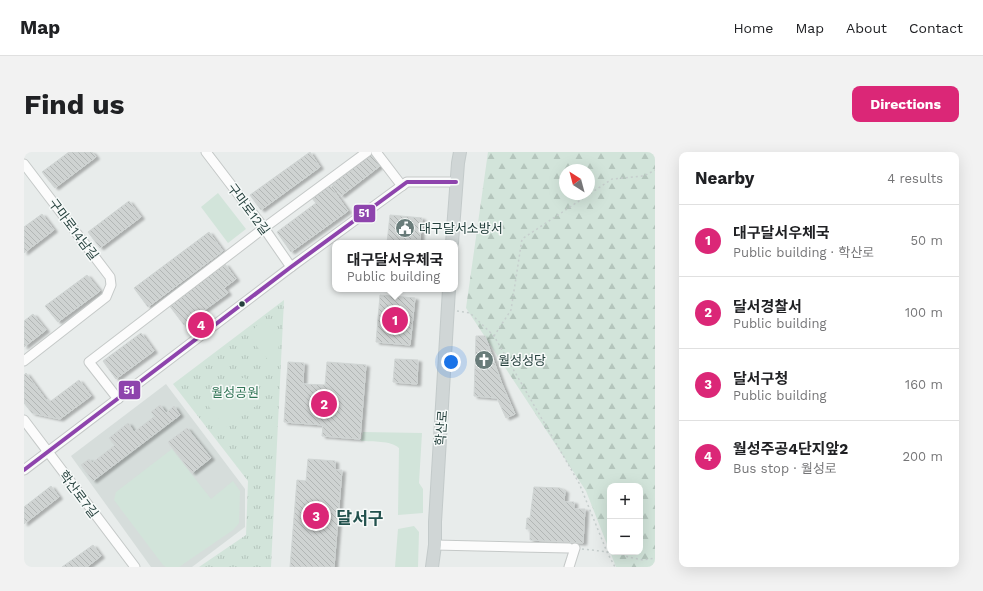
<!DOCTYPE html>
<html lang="en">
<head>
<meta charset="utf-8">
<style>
	:root { --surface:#fff; --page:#f2f2f2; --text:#202124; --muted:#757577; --line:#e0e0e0; --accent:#db2777 }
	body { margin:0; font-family:"Work Sans","Noto Sans KR",sans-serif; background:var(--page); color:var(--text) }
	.controls { position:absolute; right:12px; bottom:12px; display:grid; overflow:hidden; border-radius:8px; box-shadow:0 4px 16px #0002 }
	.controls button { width:36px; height:36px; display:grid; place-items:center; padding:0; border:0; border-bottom:1px solid var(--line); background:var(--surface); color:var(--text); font:20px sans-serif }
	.compass { position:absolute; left:535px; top:12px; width:36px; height:36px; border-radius:50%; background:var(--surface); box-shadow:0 4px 16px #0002; rotate:324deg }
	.you { position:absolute; left:427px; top:210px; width:14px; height:14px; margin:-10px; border:3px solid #fff; border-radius:50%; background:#1a73e8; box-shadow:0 0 0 6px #1a73e833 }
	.badge { display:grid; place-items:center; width:26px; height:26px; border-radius:50%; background:var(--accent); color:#fff; font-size:13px; font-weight:700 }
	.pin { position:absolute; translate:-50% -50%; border:2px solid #fff; box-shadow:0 1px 4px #0006 }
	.popup { position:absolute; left:308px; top:88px; width:126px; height:52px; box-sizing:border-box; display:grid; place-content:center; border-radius:8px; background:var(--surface); filter:drop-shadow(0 1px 3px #0005); font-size:13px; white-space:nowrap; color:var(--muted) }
	.popup b { font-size:15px; color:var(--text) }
	.popup::after { content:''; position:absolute; left:50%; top:100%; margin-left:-8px; border:8px solid transparent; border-top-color:var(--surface) }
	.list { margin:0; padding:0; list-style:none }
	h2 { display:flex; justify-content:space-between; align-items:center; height:52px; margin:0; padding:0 16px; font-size:17px }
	h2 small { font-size:13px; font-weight:400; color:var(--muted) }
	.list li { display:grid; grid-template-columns:26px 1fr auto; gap:12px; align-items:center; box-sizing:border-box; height:72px; padding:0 16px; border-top:1px solid var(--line) }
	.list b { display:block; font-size:15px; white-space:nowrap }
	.list p { margin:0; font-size:13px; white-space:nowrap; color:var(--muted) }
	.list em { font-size:13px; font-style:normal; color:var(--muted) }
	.map { position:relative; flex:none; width:631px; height:415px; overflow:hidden; border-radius:8px }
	header { display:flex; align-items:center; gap:24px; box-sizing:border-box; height:56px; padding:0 20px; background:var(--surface); border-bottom:1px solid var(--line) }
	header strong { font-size:19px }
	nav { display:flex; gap:22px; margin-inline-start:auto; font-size:14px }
	.intro { display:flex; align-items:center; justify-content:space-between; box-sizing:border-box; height:96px; padding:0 24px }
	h1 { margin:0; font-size:28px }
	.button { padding:10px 18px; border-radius:8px; background:var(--accent); color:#fff; font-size:14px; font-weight:700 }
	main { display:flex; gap:24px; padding:0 24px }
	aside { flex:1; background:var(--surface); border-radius:8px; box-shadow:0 4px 16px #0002 }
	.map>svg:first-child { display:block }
	.built { fill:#d6dddb }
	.grass { fill:url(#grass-tufts) }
	.forest { fill:url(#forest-firs); fill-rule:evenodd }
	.garden { fill:#d2e4da }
	.building { fill:url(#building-back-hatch); stroke:#d0d5d4; filter:url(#shadow) }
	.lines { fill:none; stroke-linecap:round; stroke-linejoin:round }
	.minor-casing { stroke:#c5c9c8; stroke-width:11 }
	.major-casing { stroke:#c3caca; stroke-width:14 }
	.path { stroke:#c6cecd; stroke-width:1.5; stroke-dasharray:2 3; stroke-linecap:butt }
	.minor { stroke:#fcfcfc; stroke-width:9 }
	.major { stroke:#d0d6d6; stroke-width:12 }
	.bus-1-casing { stroke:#f7faf9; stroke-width:7 }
	.bus-1 { stroke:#8e44ad; stroke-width:4 }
	.bus-dot { fill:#25403d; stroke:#f7faf9; stroke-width:1.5 }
	.labels { text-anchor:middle; stroke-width:3; stroke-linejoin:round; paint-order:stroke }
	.street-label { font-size:13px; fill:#25403d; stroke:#f7faf9 }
	.poi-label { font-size:13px; fill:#25403d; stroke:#f7faf9; text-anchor:start }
	.park-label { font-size:13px; fill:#317556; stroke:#f7faf9 }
	.district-label { font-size:17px; font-weight:bold; fill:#22514d; stroke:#f7faf9 }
	.line-badge { stroke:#f7faf9; stroke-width:1.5 }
	.badge-label { font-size:11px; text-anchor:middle; font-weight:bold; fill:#fff }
</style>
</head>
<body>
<header>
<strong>Map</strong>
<nav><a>Home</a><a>Map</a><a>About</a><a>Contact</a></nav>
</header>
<div class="intro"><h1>Find us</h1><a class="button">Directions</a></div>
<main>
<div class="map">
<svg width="631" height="415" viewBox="0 0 631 415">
	<defs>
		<pattern id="grass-tufts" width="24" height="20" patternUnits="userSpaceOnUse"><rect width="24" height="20" fill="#d2e4da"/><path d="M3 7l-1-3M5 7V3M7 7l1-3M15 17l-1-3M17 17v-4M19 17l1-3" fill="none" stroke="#b4c5bc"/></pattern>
		<pattern id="forest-firs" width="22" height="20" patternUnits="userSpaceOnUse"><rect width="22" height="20" fill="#d2e4da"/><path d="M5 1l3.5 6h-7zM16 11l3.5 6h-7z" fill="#b4c5bc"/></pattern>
		<pattern id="building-back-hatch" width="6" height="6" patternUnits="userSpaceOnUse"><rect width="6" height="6" fill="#cfd3d2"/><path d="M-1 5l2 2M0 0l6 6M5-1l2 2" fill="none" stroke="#b2b6b5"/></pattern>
		<filter id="shadow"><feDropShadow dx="3.5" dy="2" stdDeviation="1" flood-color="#0004"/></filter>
	</defs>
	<rect width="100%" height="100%" fill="#e8eceb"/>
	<polygon class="built" points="142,232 221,337 221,375 168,415 127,415 47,304"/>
	<polygon class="grass" points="260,148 247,415 175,415 222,383 224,329 149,232"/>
	<path class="forest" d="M464,0H631V415H592L562,339L442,156ZM541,18H565V42H541ZM586,334H616V400H586Z"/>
	<g class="garden">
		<polygon points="194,41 222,77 204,91 177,55"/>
		<path d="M235,171C245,170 250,180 255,187L254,205L249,208H244L231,192L227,186V180Z"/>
		<polygon points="220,225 239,249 201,276 183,252"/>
		<path d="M339,280L398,281L395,331L399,337V361L374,363L375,296C366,288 349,290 337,289Z"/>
		<polygon points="148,297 187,347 209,329 216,339 215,371 209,378 155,415 142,415 139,413 90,348 92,340"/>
		<polygon points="390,374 395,380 394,415 371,415 374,377"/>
	</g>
	<g class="building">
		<polygon points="45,0 68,0 72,5 31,36 18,20"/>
		<polygon points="286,0 296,15 237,58 226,43"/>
		<polygon points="347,2 356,14 317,44 307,31"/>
		<polygon points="305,32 324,59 267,100 253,80 292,51 287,45"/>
		<polygon points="105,49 117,65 76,96 64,80"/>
		<polygon points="18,62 30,78 0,101 0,75"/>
		<polygon points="366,63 398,66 396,88 387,87 386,91 363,91"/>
		<polygon points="185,80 199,99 124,155 110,136"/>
		<polygon points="201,112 212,127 200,136 204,141 160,173 145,153"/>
		<polygon points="63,123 76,139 34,170 21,154"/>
		<polygon points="356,143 391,146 386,193 352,190"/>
		<polygon points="9,162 22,178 0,195 0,169"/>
		<polygon points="117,181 130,199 92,227 79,209"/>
		<polygon points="452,184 461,184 478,232 491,262 482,266 473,246 450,244"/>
		<polygon points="371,207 394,208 393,232 369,230"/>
		<polygon points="264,210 280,211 279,232 301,233 303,210 342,213 336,287 298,284 299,273 260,270"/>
		<polygon points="2,221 22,248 27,249 55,228 67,244 36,267 8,261 0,251 0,223"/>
		<polygon points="136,253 142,261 150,254 156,263 69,329 57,313 65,307 68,311 91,293 85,286 104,271 110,280 131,264 127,260"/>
		<polygon points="163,276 187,306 168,321 144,290"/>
		<polygon points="284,307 311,309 311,318 318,318 310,415 266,415 273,328 282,329"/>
		<polygon points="27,334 35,345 0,372 0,355"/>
		<polygon points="510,335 536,336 541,339 540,350 550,350 550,357 561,357 559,391 506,388 506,377 502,377 503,366 506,366"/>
		<polygon points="69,393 77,404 63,415 38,415"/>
	</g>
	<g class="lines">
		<defs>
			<g id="minor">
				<polyline points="182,0 240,76 267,115"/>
				<polyline points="352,0 378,34"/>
				<polyline points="0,12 86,125 87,133 82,145 0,209"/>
				<polyline points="94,247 65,210 240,76 343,0"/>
				<polyline points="0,268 111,415"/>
				<polyline points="0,318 267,115 383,30 432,30"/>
				<polyline points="411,393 545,396"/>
				<polyline points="545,415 551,396"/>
			</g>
			<g id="major">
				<polyline points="428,91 434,11 436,0"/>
				<polyline points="408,415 411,393 411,370 425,137"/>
			</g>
		</defs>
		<use href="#minor" class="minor-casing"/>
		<use href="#major" class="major-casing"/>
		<g class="path">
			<polyline points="433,159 446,161 470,184 555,331 583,400 591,415"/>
			<polyline points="470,184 487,158 498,87 588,27 620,24 631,18"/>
			<polyline points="558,397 594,401 604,405 619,408 631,406"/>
		</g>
		<use href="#minor" class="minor"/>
		<use href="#major" class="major"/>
		<defs>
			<polyline id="bus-1" points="0,318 267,115 383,30 432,30"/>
		</defs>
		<use href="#bus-1" class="bus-1-casing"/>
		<use href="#bus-1" class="bus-1"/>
	</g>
	<defs>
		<symbol id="civic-disc" viewBox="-11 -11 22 22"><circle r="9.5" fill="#697c7a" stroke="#f7faf9"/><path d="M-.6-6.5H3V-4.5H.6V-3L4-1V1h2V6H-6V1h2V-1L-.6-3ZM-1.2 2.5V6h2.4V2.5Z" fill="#fff"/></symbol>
		<symbol id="church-disc" viewBox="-11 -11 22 22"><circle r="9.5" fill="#697c7a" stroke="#f7faf9"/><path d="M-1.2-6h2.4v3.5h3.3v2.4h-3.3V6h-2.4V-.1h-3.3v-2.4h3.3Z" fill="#fff"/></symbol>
	</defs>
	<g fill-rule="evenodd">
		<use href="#civic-disc" x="370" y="65" width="22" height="22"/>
		<use href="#church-disc" x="449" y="197" width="22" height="22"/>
	</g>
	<circle class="bus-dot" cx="218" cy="152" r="3.5"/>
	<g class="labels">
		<g class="street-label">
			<text transform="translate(225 57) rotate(53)" y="5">구마로12길</text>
			<text transform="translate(50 77) rotate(53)" y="5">구마로14남길</text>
			<text transform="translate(417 276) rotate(-86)" y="5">학산로</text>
			<text transform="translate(55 342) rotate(53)" y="5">학산로7길</text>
		</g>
		<g class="poi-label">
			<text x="395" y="81">대구달서소방서</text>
			<text x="474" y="213">월성성당</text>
		</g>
		<g class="park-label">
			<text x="211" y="245">월성공원</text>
		</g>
		<g class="district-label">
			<text x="336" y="372">달서구</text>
		</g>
	</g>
	<g class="line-badge">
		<rect x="329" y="52" width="23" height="19" rx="4" fill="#8e44ad"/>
		<rect x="94" y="228" width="23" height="20" rx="4" fill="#8e44ad"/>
	</g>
	<g class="badge-label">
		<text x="340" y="65">51</text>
		<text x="105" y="242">51</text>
	</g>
</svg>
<div class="controls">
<button>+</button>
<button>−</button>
</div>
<svg class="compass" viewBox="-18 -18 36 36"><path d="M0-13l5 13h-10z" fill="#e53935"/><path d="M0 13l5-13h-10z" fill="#757577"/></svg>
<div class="you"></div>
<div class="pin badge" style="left:371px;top:168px">1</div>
<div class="popup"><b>대구달서우체국</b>Public building</div>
<div class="pin badge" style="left:300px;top:252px">2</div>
<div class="pin badge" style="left:292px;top:364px">3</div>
<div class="pin badge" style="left:177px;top:173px">4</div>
</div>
<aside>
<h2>Nearby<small>4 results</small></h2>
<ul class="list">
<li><span class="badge">1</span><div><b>대구달서우체국</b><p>Public building · 학산로</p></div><em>50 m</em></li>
<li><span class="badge">2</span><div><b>달서경찰서</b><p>Public building</p></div><em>100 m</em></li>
<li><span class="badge">3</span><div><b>달서구청</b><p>Public building</p></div><em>160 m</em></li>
<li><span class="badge">4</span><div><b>월성주공4단지앞2</b><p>Bus stop · 월성로</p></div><em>200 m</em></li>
</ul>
</aside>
</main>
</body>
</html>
